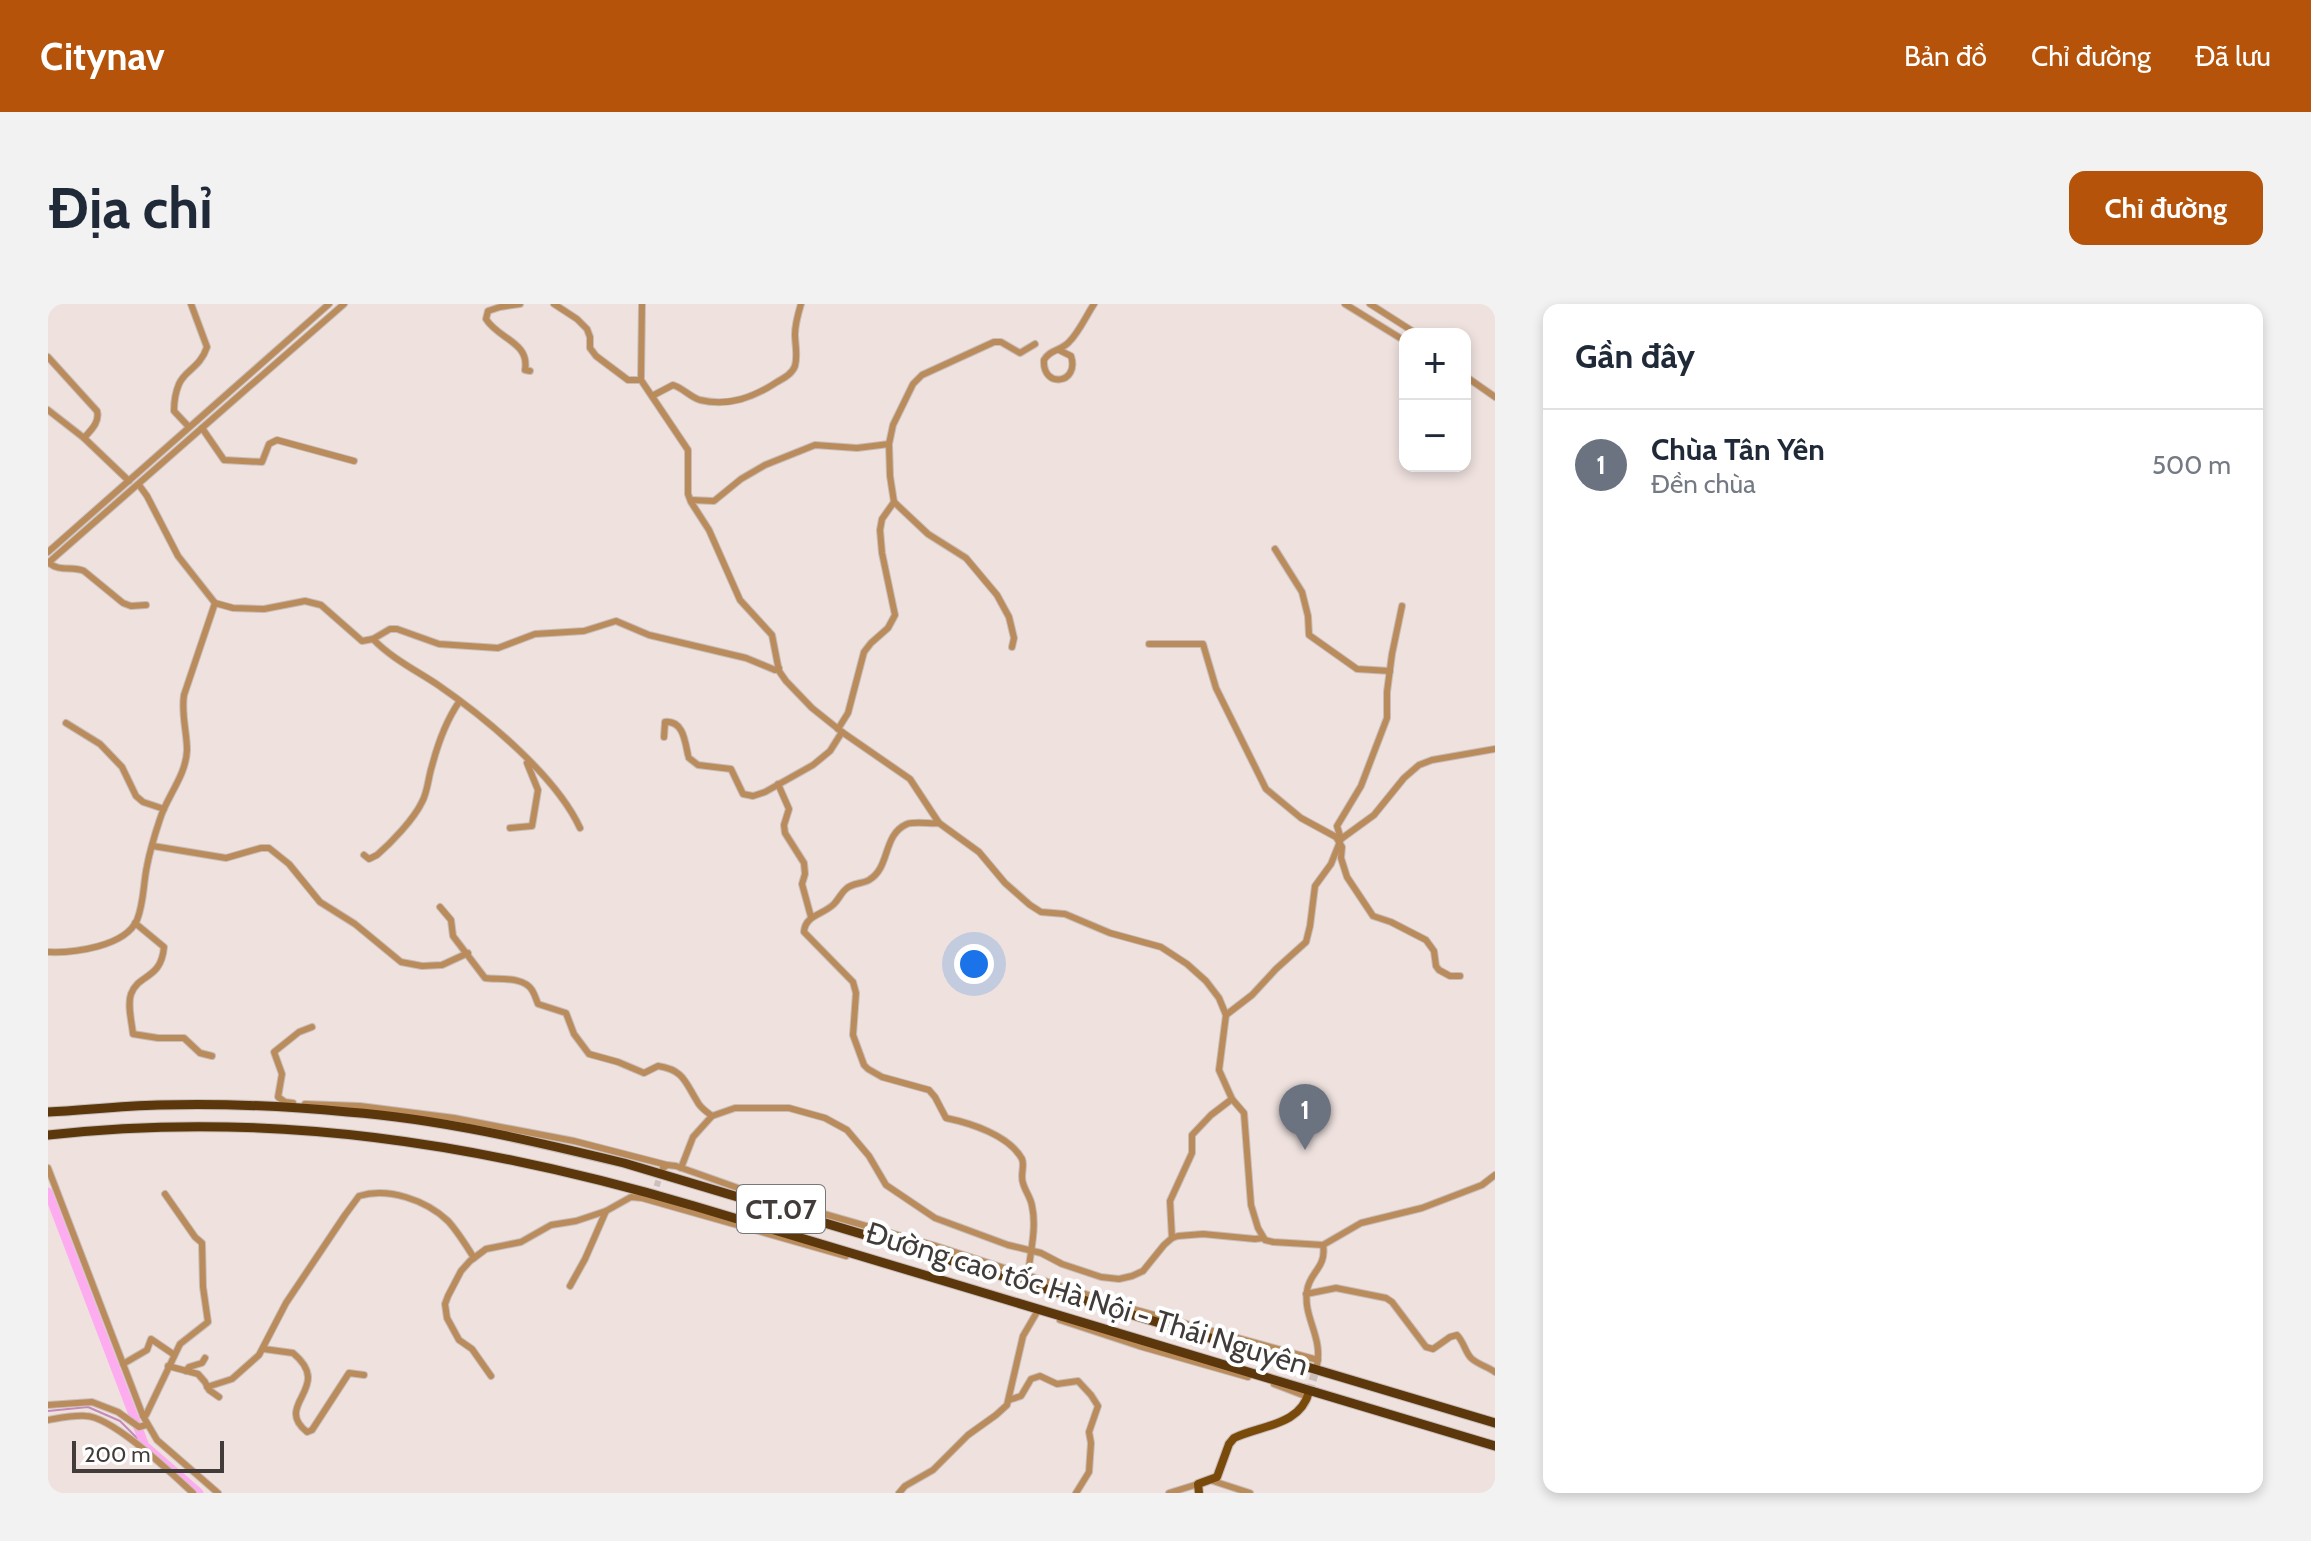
<!DOCTYPE html>
<html lang="vi">
<head>
<meta charset="utf-8">
<style>
	:root { --surface:#fff; --page:#f2f2f3; --text:#1f2937; --muted:#747a83; --line:#e0e1e3; --accent:#b45309 }
	body { margin:0; font-family:Cabin,sans-serif; background:var(--page); color:var(--text) }
	.controls { position:absolute; right:24px; top:24px; display:grid; overflow:hidden; border-radius:16px; box-shadow:0 4px 12px #0003 }
	.controls button { width:72px; height:72px; display:grid; place-items:center; padding:0; border:0; border-bottom:2px solid var(--line); background:var(--surface); color:var(--text); font:40px sans-serif }
	.scale { position:absolute; left:24px; bottom:20px; width:152px; box-sizing:border-box; padding-left:8px; border:4px solid #413c3a; border-top:0; font-size:22px; line-height:28px; white-space:nowrap; color:#413c3a; -webkit-text-stroke:6px #fff; paint-order:stroke }
	.you { position:absolute; left:926px; top:660px; width:28px; height:28px; margin:-20px; border:6px solid #fff; border-radius:50%; background:#1a73e8; box-shadow:0 0 0 12px #1a73e833 }
	.badge { display:grid; place-items:center; width:52px; height:52px; border-radius:50%; background:var(--accent); color:#fff; font-size:26px; font-weight:700 }
	.pin { position:absolute; translate:-50% -66px; filter:drop-shadow(0 2px 4px #0008) }
	.pin::after { content:''; position:absolute; top:42px; width:28px; height:24px; background:inherit; clip-path:polygon(0 0,100% 0,50% 100%) }
	.list { margin:0; padding:0; list-style:none }
	h2 { display:flex; justify-content:space-between; align-items:center; height:104px; margin:0; padding:0 32px; font-size:34px }
	h2 small { font-size:26px; font-weight:400; color:var(--muted) }
	.list li { display:grid; grid-template-columns:52px 1fr auto; gap:24px; align-items:center; box-sizing:border-box; height:112px; padding:0 32px; border-top:2px solid var(--line) }
	.list b { display:block; font-size:30px; white-space:nowrap }
	.list p { margin:0; font-size:26px; white-space:nowrap; color:var(--muted) }
	.list em { font-size:26px; font-style:normal; color:var(--muted) }
	.map { position:relative; flex:none; width:1447px; height:1189px; overflow:hidden; border-radius:16px }
	header { display:flex; align-items:center; gap:48px; box-sizing:border-box; height:112px; padding:0 40px; background:var(--accent); color:#fff }
	header strong { font-size:38px }
	nav { display:flex; gap:44px; margin-inline-start:auto; font-size:28px }
	.intro { display:flex; align-items:center; justify-content:space-between; box-sizing:border-box; height:192px; padding:0 48px }
	h1 { margin:0; font-size:56px }
	.button { padding:20px 36px; border-radius:16px; background:var(--accent); color:#fff; font-size:28px; font-weight:700 }
	main { display:flex; gap:48px; padding:0 48px }
	aside { flex:1; background:var(--surface); border-radius:16px; box-shadow:0 4px 12px #0003 }
	.map>svg:first-child { display:block }
	.lines { fill:none; stroke-linecap:round; stroke-linejoin:round }
	.stream { stroke:#c58ab9; stroke-width:2 }
	.river { stroke:#feacf0; stroke-width:9 }
	.minor-tunnel { stroke:#cbc0bd; stroke-width:6; stroke-dasharray:6 3; stroke-linecap:butt }
	.major-tunnel { stroke:#cbc0bd; stroke-width:8; stroke-dasharray:8 4; stroke-linecap:butt }
	.minor-casing { stroke:#c8bdba; stroke-width:8 }
	.major-casing { stroke:#c8bdba; stroke-width:10 }
	.highway-casing { stroke:#c8bdba; stroke-width:11 }
	.minor { stroke:#ba8c5c; stroke-width:6 }
	.major { stroke:#7a4a0b; stroke-width:8 }
	.highway { stroke:#5b370b; stroke-width:9 }
	.labels { text-anchor:middle; stroke-width:8; stroke-linejoin:round; paint-order:stroke }
	.shield { fill:#fff; stroke:#7a7675; stroke-width:2 }
	.shield-label { font-size:28px; font-weight:bold; fill:#413c3a }
	.street-label { font-size:30px; fill:#413c3a; stroke:#fff }
</style>
</head>
<body>
<header>
<strong>Citynav</strong>
<nav><a>Bản đồ</a><a>Chỉ đường</a><a>Đã lưu</a></nav>
</header>
<div class="intro"><h1>Địa chỉ</h1><a class="button">Chỉ đường</a></div>
<main>
<div class="map">
<svg width="1447" height="1189" viewBox="0 0 1447 1189">
	<rect width="100%" height="100%" fill="#eee1de"/>
	<g class="lines">
		<polyline class="stream" points="0,1107 40,1103 72,1117 97,1142"/>
		<polyline class="river" points="0,888 97,1142 151,1189"/>
		<polyline class="minor-tunnel" points="606,891 613,868"/>
		<polyline class="major-tunnel" points="1261,1088 1269,1062"/>
		<defs>
			<g id="minor">
				<path d="M472,0L452,3L440,7L438,15C450,35 482,38 477,66L482,67"/>
				<polyline points="506,0 529,15 539,25 542,33 542,44 548,52 580,76 593,76"/>
				<path d="M594,0L593,76L640,146V190L643,198L661,226L692,296L724,331L731,367L738,377L764,404L794,428L862,475L891,519L931,548L957,579L982,601L993,608L1017,610L1062,629L1113,643L1139,660L1158,677L1171,694L1178,711L1171,766L1184,795L1196,809L1203,901L1210,924L1217,936L1225,938L1275,941C1279,964 1261,968 1259,987C1255,1013 1275,1033 1269,1061"/>
				<polyline points="1297,0 1357,37"/>
				<polyline points="1322,0 1369,30"/>
				<path d="M1011,46L1023,52C1032,80 994,85 996,56C1002,45 1013,47 1021,38C1031,28 1038,12 1046,0"/>
				<path d="M0,53L49,107C52,118 43,126 36,134"/>
				<polyline points="1417,72 1447,93"/>
				<path d="M604,92L625,81C635,84 642,93 652,96C681,103 706,93 729,78C736,74 744,70 747,62C750,51 747,41 747,30C747,20 750,10 753,0"/>
				<polyline points="0,106 36,134 81,177"/>
				<path d="M141,123L126,107C126,99 128,87 131,80C137,66 152,64 159,43L143,0"/>
				<polyline points="154,124 176,156 214,158 221,140 229,136 306,157"/>
				<polyline points="91,181 99,192 130,252 167,299 185,304 216,305 257,297 273,301 314,337 325,335 342,325 349,325 391,340 450,344 487,330 536,327 568,317 601,331 698,354 727,366 731,364"/>
				<polyline points="643,196 666,197 693,175 717,161 767,141 809,144 841,140"/>
				<polyline points="846,198 880,230 918,254 949,291 961,313 966,334 964,343"/>
				<polyline points="1227,245 1254,288 1260,312 1261,331 1309,365 1342,367"/>
				<polyline points="0,248 281,0"/>
				<path d="M0,259C98,173 197,86 296,0"/>
				<path d="M1,259C11,268 24,262 36,267L75,299L83,302L98,301"/>
				<path d="M325,335C343,354 369,367 390,381C438,414 508,472 532,524"/>
				<polyline points="1101,340 1155,340 1168,384 1218,485 1253,514 1288,533 1294,543 1293,554 1299,573 1325,612 1343,618 1378,636 1386,647 1388,662 1391,666 1402,672 1412,672"/>
				<polyline points="18,419 52,440 74,463 88,492 95,498 116,505"/>
				<polyline points="790,425 800,409 816,348 823,339 840,324 847,311 834,249 832,226 834,215 846,198 842,172 841,140 845,121 865,80 874,71 946,38 953,38 972,49 987,40"/>
				<path d="M616,433L617,418C635,416 637,437 640,451"/>
				<polyline points="641,454 650,461 683,465 695,490 705,492 717,488 765,461 782,447 794,428"/>
				<polyline points="730,480 741,505 736,521 737,529 756,559 757,570 754,580 763,613"/>
				<path d="M891,519C882,520 867,517 859,520C834,531 843,563 821,576C814,580 804,579 798,585C793,589 791,595 786,600C775,611 757,611 756,628L805,678L808,689L805,731L816,761L820,765L834,773L881,786L887,793L898,814C922,819 961,831 974,855C977,862 972,871 975,879C977,887 983,894 984,902C989,924 982,949 980,971"/>
				<polyline points="462,524 484,522 490,486 479,459"/>
				<polyline points="1293,535 1289,522 1313,482 1339,414 1339,388 1344,350 1354,302"/>
				<polyline points="105,542 178,554 213,544 221,544 241,560 272,598 307,620 353,658 374,662 394,661 420,649"/>
				<path d="M316,551L321,555L329,551C343,539 366,515 374,498C380,487 380,474 384,462C390,439 398,417 411,398"/>
				<path d="M392,603L403,616L405,632L437,674C451,676 475,672 484,686C487,691 488,695 490,700L518,709L526,730L541,750L570,758L596,769L610,762C636,766 637,778 649,797C652,804 658,807 664,812"/>
				<path d="M87,619L116,643C113,676 91,669 83,690C79,701 84,719 85,730L110,734H136L152,749L164,752"/>
				<path d="M0,648C25,649 77,643 89,616C96,599 95,581 99,562C102,546 107,530 112,515C119,492 138,472 139,446C139,428 133,410 136,391L167,299"/>
				<polyline points="1178,711 1204,691 1228,665 1258,638 1262,622 1267,582 1283,560 1293,535 1326,511 1356,474 1371,461 1384,456 1447,445"/>
				<polyline points="245,799 237,798 230,793 234,770 226,748 251,728 264,723"/>
				<polyline points="257,800 312,802 406,814 526,837 619,861"/>
				<polyline points="0,864 95,1112 98,1111 132,1040 160,1018 155,983 154,939 147,933 117,890"/>
				<polyline points="615,864 619,861 628,862 707,890 888,942 1081,1004 1270,1056"/>
				<polyline points="633,864 645,833 664,812 687,804 741,804 777,814 799,826 821,852 838,881 887,914 960,941 993,949 1014,960 1053,973 1071,975 1084,972 1095,967 1116,941 1124,934 1130,932 1155,930 1207,935 1215,934"/>
				<polyline points="1124,934 1122,897 1144,849 1144,831 1163,811 1184,795"/>
				<polyline points="1275,941 1313,919 1374,904 1434,881 1447,871"/>
				<polyline points="522,982 537,955 558,907 583,893 594,894 798,952"/>
				<path d="M1258,990L1288,984L1338,994L1344,998L1378,1043L1385,1045L1402,1033L1409,1031C1416,1038 1417,1048 1423,1054C1429,1060 1440,1063 1447,1068"/>
				<polyline points="1012,1016 1091,1042 1200,1073"/>
				<path d="M216,1045L245,1049C287,1084 224,1100 259,1128L264,1126L301,1069L316,1071"/>
				<polyline points="75,1060 99,1046 103,1035 125,1050"/>
				<polyline points="120,1062 150,1070 157,1078 161,1086 171,1093"/>
				<polyline points="138,1067 141,1063 154,1059 157,1054"/>
				<polyline points="443,1072 424,1045 411,1036 399,1014 397,1000 400,992 413,967 422,957 438,945 473,938 503,921 528,917 558,907"/>
				<polyline points="1226,1080 1260,1093"/>
				<path d="M159,1083L184,1075L211,1051L238,999L297,911L311,892C340,883 378,896 400,917C410,928 418,941 426,954"/>
				<polyline points="961,1096 973,1092 983,1075 992,1072 1009,1080 1030,1077 1043,1091 1050,1102 1041,1128 1043,1139 1041,1168 1028,1189"/>
				<polyline points="0,1101 44,1098 70,1108 91,1123 98,1121"/>
				<polyline points="95,1112 109,1136 170,1189"/>
				<path d="M0,1116C12,1114 26,1111 38,1112C65,1113 124,1170 145,1189"/>
				<polyline points="1165,1177 1202,1189"/>
				<polyline points="851,1189 857,1182 885,1166 920,1131 948,1111 959,1101 975,1032 989,1008"/>
				<polyline points="1121,1189 1150,1180"/>
			</g>
			<path id="major" d="M1151,1189L1150,1180L1169,1173L1181,1140L1186,1134C1213,1121 1252,1122 1261,1088"/>
			<g id="highway">
				<path d="M0,808C37,806 73,802 110,801C173,799 237,802 300,808C393,815 485,837 576,859L1447,1119"/>
				<path d="M0,831C224,806 431,839 646,902L1447,1142"/>
			</g>
		</defs>
		<use href="#minor" class="minor-casing"/>
		<use href="#major" class="major-casing"/>
		<use href="#highway" class="highway-casing"/>
		<use href="#minor" class="minor"/>
		<use href="#major" class="major"/>
		<use href="#highway" class="highway"/>
	</g>
	<g class="labels">
		<rect class="shield" x="689" y="881" width="88" height="48" rx="6"/>
		<g class="shield-label">
			<text x="733" y="915">CT.07</text>
		</g>
		<g class="street-label">
			<text transform="translate(1039 995) rotate(17)" y="10">Đường cao tốc Hà Nội - Thái Nguyên</text>
		</g>
	</g>
</svg>
<div class="controls">
<button>+</button>
<button>−</button>
</div>
<div class="scale">200 m</div>
<div class="you"></div>
<div class="pin badge" style="left:1257px;top:846px;background:#6b7280">1</div>
</div>
<aside>
<h2>Gần đây<small></small></h2>
<ul class="list">
<li><span class="badge" style="background:#6b7280">1</span><div><b>Chùa Tân Yên</b><p>Đền chùa</p></div><em>500 m</em></li>
</ul>
</aside>
</main>
</body>
</html>
